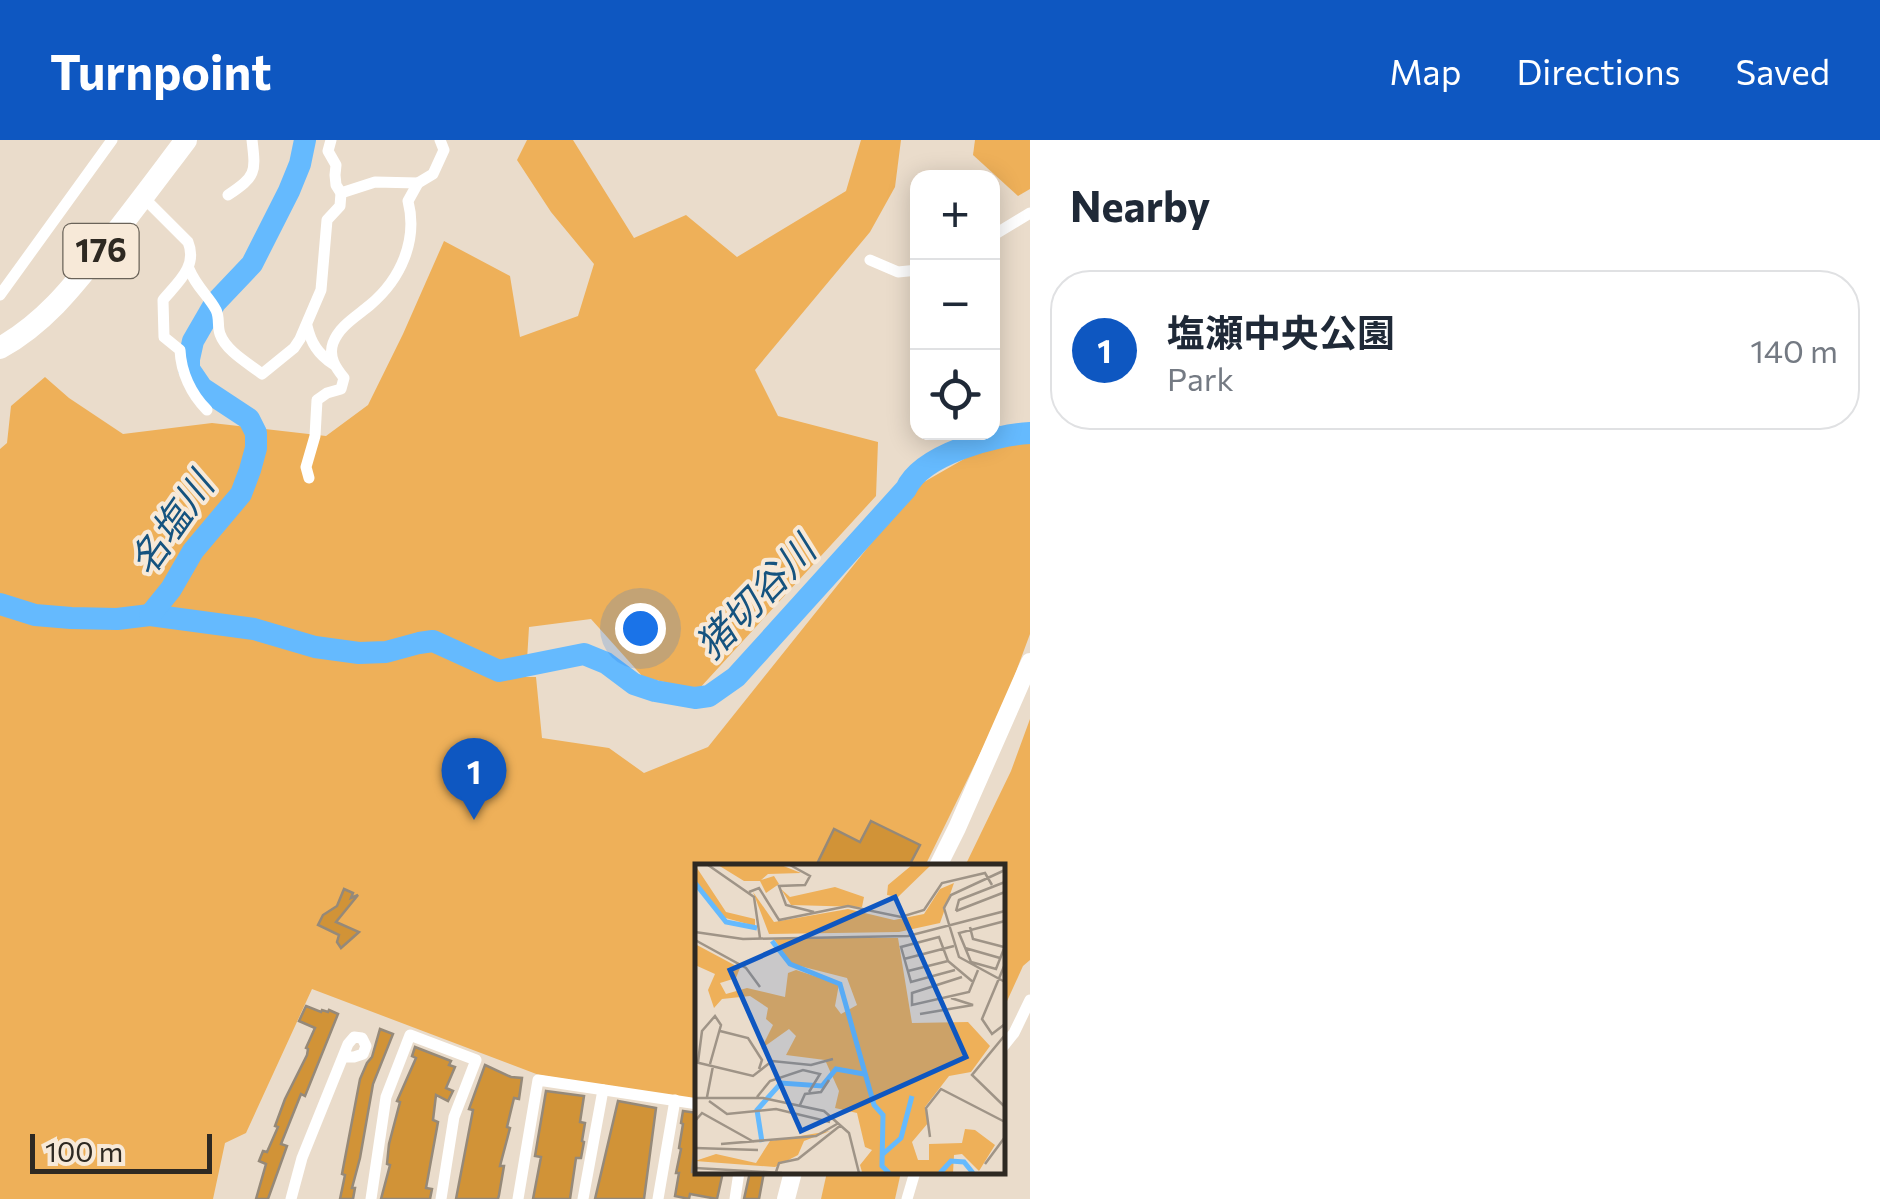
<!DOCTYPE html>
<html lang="en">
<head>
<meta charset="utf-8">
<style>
	:root { --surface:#fff; --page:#f6f6f7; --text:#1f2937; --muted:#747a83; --line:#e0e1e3; --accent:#0e57c1 }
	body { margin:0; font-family:Commissioner,"Noto Sans JP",sans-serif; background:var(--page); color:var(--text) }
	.controls { position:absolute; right:30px; top:30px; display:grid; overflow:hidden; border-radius:20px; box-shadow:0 5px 25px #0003 }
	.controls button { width:90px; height:90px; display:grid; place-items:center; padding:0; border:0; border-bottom:2px solid var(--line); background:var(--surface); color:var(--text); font:50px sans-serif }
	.scale { position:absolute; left:30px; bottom:25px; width:182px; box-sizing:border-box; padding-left:10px; border:5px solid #2e2922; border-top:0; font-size:28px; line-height:35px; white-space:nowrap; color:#2e2922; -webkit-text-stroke:8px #f7e9d8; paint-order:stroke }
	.you { position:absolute; left:640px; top:488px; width:35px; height:35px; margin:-25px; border:8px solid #fff; border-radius:50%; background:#1a73e8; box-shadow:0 0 0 15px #1a73e833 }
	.badge { display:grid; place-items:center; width:65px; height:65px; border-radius:50%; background:var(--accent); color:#fff; font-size:32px; font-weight:700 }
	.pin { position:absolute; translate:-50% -82px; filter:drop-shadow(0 2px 5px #0008) }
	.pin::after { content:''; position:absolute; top:52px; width:35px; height:30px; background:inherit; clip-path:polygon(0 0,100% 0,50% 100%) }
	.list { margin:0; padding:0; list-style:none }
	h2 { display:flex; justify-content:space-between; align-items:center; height:130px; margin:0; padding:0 40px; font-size:42px }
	h2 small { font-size:32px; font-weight:400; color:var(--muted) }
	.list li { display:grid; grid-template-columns:65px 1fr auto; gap:30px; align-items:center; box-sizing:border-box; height:160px; margin:0 20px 20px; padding:0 20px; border:2px solid var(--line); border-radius:40px }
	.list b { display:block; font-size:38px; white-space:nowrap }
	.list p { margin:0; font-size:32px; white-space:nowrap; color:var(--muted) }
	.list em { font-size:32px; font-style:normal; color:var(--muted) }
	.icon { flex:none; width:55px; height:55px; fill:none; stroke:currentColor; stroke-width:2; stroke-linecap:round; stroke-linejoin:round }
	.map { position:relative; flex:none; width:1030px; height:1059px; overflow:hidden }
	header { display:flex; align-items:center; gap:60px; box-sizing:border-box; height:140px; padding:0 50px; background:var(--accent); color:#fff }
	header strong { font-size:48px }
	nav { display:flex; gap:55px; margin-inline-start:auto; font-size:35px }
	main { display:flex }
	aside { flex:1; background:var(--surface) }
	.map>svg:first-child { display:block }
	.green { fill:#eeb059 }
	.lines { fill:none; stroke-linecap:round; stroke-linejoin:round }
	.river { stroke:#65bafe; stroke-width:22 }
	.building { fill:#d19337; stroke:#958979; stroke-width:2.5 }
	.street { stroke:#fff; stroke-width:11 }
	.secondary { stroke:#fff; stroke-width:18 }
	.highway { stroke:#fff; stroke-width:22 }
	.labels { text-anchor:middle; stroke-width:8; stroke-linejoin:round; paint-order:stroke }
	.shield { fill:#f7e9d8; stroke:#6a6359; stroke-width:2.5 }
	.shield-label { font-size:32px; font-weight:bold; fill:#2e2922 }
	.water-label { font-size:38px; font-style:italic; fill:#15537f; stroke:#f7e9d8 }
	.inset-river { fill:none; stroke:#65bafe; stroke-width:5 }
	.inset-road { fill:none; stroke:#9f9487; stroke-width:2.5 }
	.view { fill:#0e57c1; fill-opacity:0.15; stroke:#0e57c1; stroke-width:5 }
	.inset-edge { fill:none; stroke:#2e2922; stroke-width:5 }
</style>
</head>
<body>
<header>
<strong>Turnpoint</strong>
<nav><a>Map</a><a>Directions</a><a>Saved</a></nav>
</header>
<main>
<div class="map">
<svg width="1030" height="1059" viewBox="0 0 1030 1059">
	<rect width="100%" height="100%" fill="#eadccb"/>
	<g class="green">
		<polygon points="527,0 573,0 634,98 686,75 737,117 846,51 861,0 901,0 895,47 870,92 755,230 778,276 878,302 876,356 698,550 643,537 591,479 529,487 526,537 536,537 542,598 609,608 644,633 708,607 917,346 978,311 1030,302 1030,494 1003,567 925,726 698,726 697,960 539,935 312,849 246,993 225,1003 213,1059 0,1059 0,309 7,303 11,266 45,237 69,258 123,294 212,283 326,296 368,265 403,194 444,101 510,136 520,197 578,176 594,124 551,72 517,20"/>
		<polygon points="975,0 1030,0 1030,49 1018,56 973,15"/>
		<polygon points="1030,579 1030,820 1023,826 1003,870 1002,726 965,726 1011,631"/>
		<polygon points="827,1032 901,1032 895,1059 821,1059"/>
	</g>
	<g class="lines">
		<g class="river">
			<path d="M0,464L35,475L71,478L117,479L150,475L254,489L315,507L359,513L386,512L419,503L433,501L499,531L584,514L606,523L634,544L655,551L695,558L709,556L736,537L906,349C922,314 995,295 1030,293"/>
			<polyline points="150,475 171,449 193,411 241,354 250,330 256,308 256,293 249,279 202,248 189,229 189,219 193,201 215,163 252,124 289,51 300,24 305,0"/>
		</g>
	</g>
	<g class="building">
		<polygon points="871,681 920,705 909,726 816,726 834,689 860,702"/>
		<polygon points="344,749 353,753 351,758 358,755 336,782 359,792 341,808 337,802 339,795 318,785 323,775 337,766"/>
		<polygon points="306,866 321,872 322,870 328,872 329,870 338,874 305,956 301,954 281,1004 287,1006 268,1059 256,1059 266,1024 259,1021 263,1011 267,1012 278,987 275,986 285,959 307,915 308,909 306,908 315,888 299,881"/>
		<polygon points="380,889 393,894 373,944 360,1018 352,1048 355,1048 353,1059 340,1059 345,1035 342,1034 360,939 367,923 372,917"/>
		<polygon points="415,907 451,921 449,925 455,927 446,948 453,951 448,961 436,955 433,980 438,982 426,1048 432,1049 430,1059 381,1059 390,1025 387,1024 389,1004 400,962 397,961 416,918 412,916"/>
		<polygon points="485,925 511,937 522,938 519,959 514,958 507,987 510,988 500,1026 504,1026 499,1055 498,1059 456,1059 473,970 469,969"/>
		<polygon points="546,951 584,956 580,982 585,983 582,1001 584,1002 581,1018 576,1018 570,1059 533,1059 541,1017 535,1016"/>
		<polygon points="618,961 656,968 644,1059 595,1059"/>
		<polygon points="683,971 698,973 692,1032 723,1032 717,1059 690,1054 689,1059 675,1056 679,1033 676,1033 681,1009 679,1008 683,984 681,983"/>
		<polygon points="750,1032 764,1032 759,1059 744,1059"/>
	</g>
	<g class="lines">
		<g class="street">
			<polyline points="341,53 375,42 418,43"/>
			<path d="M228,55C256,36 256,33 252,0"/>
			<path d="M143,57L188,102C198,126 178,142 163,160L164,197L180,210C181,232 191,254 207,270"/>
			<polyline points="992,96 1030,73"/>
			<polyline points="870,120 898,132 918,130"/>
			<path d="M189,129C197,148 208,155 216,170C220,178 217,186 220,194C226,211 248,223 262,234L294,208L300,199L321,150L327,80L340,66L341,53L336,45L335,35L336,25L328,11L331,0"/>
			<polyline points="0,155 112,0"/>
			<path d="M307,186C311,203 318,214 333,224"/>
			<path d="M309,338L306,327L315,296L317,260L327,253L341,249L344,238C336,228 328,217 333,203C339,186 357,176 370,165C401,139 418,100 408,61L418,43L433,34L444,10L440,0"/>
			<polyline points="1002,908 1014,893 1030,860"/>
			<polyline points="291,1059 302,1018 348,904 354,897 362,898 366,906 363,914 354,917 343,917"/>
			<polyline points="371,1059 386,957 410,895 476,920 454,977 441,1059"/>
			<polyline points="518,1059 538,940 698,964"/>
			<polyline points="583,1059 603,950"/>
			<polyline points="658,1059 675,960"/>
			<polyline points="735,1059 739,1032"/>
			<polyline points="907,1059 915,1032"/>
		</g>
		<g class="secondary">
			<polyline points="938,726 957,688 1030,522"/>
			<polyline points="786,1059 793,1032"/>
		</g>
		<path class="highway" d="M0,208C43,184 71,149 101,111C130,75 158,37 186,0"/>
	</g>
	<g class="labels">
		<rect class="shield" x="63.5" y="84" width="75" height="54" rx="8"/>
		<g class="shield-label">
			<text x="101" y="122">176</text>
		</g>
		<g class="water-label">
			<text transform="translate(172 384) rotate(-55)" y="13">名塩川</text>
			<text transform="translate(756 458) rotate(-46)" y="13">猪切谷川</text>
		</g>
	</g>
	<g transform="translate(695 724)">
		<rect width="310" height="310" fill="#eadccb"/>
		<path d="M0,1L31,48L60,55V62L27,53L0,18ZM23,1H86L106,9L73,10L66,16L79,12L84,20L71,29L65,17H49ZM217,1H236L203,33L192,31L193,21ZM259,19L245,59L204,68L74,70L58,28L79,58L153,45L199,56L229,50L245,25ZM140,23L169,33L167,43L96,41L86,25L95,33ZM78,74H203L217,159L273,158L295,182L276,208L254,212L230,243L233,259L217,278L223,296H234V280L267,279L270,265L280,266L300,281L284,307L267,290L259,291L258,309L167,308L165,301L177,286L170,283L162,249L140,244L144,227L130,196L91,191L101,172L94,165L66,185L78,161L71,155L73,144L55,132L27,135L19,144L13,126L20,110L0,101V80L45,104L41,114L25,119L31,130L52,124L90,133L93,109L101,106L144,120L140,142L146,150L162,141L152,114L97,100ZM135,267L109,277L103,291L80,303L0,297L21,290L61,299L75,277Z" fill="#eeb059"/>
		<path class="inset-river" d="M0,19L31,58L62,64M77,77L95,100L145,120L179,241L188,251L187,302L194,309M67,278L62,246L86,219L127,222L141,205L169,210M188,290L206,274L217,232M245,309L256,297L269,298L278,309"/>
		<path class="inset-road" d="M13,1L59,33L65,74M95,1L115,12L110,21L84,22L91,41L119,48M310,6L256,31L249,44L264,93L310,118M54,28L64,24L84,56L153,42L206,53L229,46L247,19L290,9L297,21M261,47L264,36L310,18M261,47L310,28M310,57L264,69L276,98L301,105L310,82M275,63L278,75L309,83M0,68L48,75L213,72L310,47M0,76L51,104L65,123M270,84L305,94M209,95L259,82M310,100L287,155L297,170L310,160M260,106L216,118L206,83L244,73L253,97L278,118M213,107L253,97M267,113L217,129V141L274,128L283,106M225,150L278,141L256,134M25,167L53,174L67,196L64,205M310,171L277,211L310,243M0,198L58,212L77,197L116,201L138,195M3,198L7,167L20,152L26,161L15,200M12,233L18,202M62,233L75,217L108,206L125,210L114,228M0,234H68L129,247L154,269L164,309M14,237L32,250L81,245L135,258M105,241L110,230L126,228L134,216M0,257L7,249L59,278M235,273L231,244L246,225L310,258M26,280L121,272L142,260M0,284L63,286M290,300L310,273M0,304L87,309M81,308L84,299L103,295L146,261"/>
		<path class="view" d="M200,33L271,193L106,267L35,106Z"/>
		<rect width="310" height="310" class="inset-edge"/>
	</g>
</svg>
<div class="controls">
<button>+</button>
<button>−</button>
<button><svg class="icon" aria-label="locate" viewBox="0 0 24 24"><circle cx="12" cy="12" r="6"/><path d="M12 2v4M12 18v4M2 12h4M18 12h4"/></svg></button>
</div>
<div class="scale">100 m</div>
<div class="you"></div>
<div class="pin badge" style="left:474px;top:680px">1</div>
</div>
<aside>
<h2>Nearby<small></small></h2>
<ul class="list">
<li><span class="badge">1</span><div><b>塩瀬中央公園</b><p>Park</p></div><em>140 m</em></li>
</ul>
</aside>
</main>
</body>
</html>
